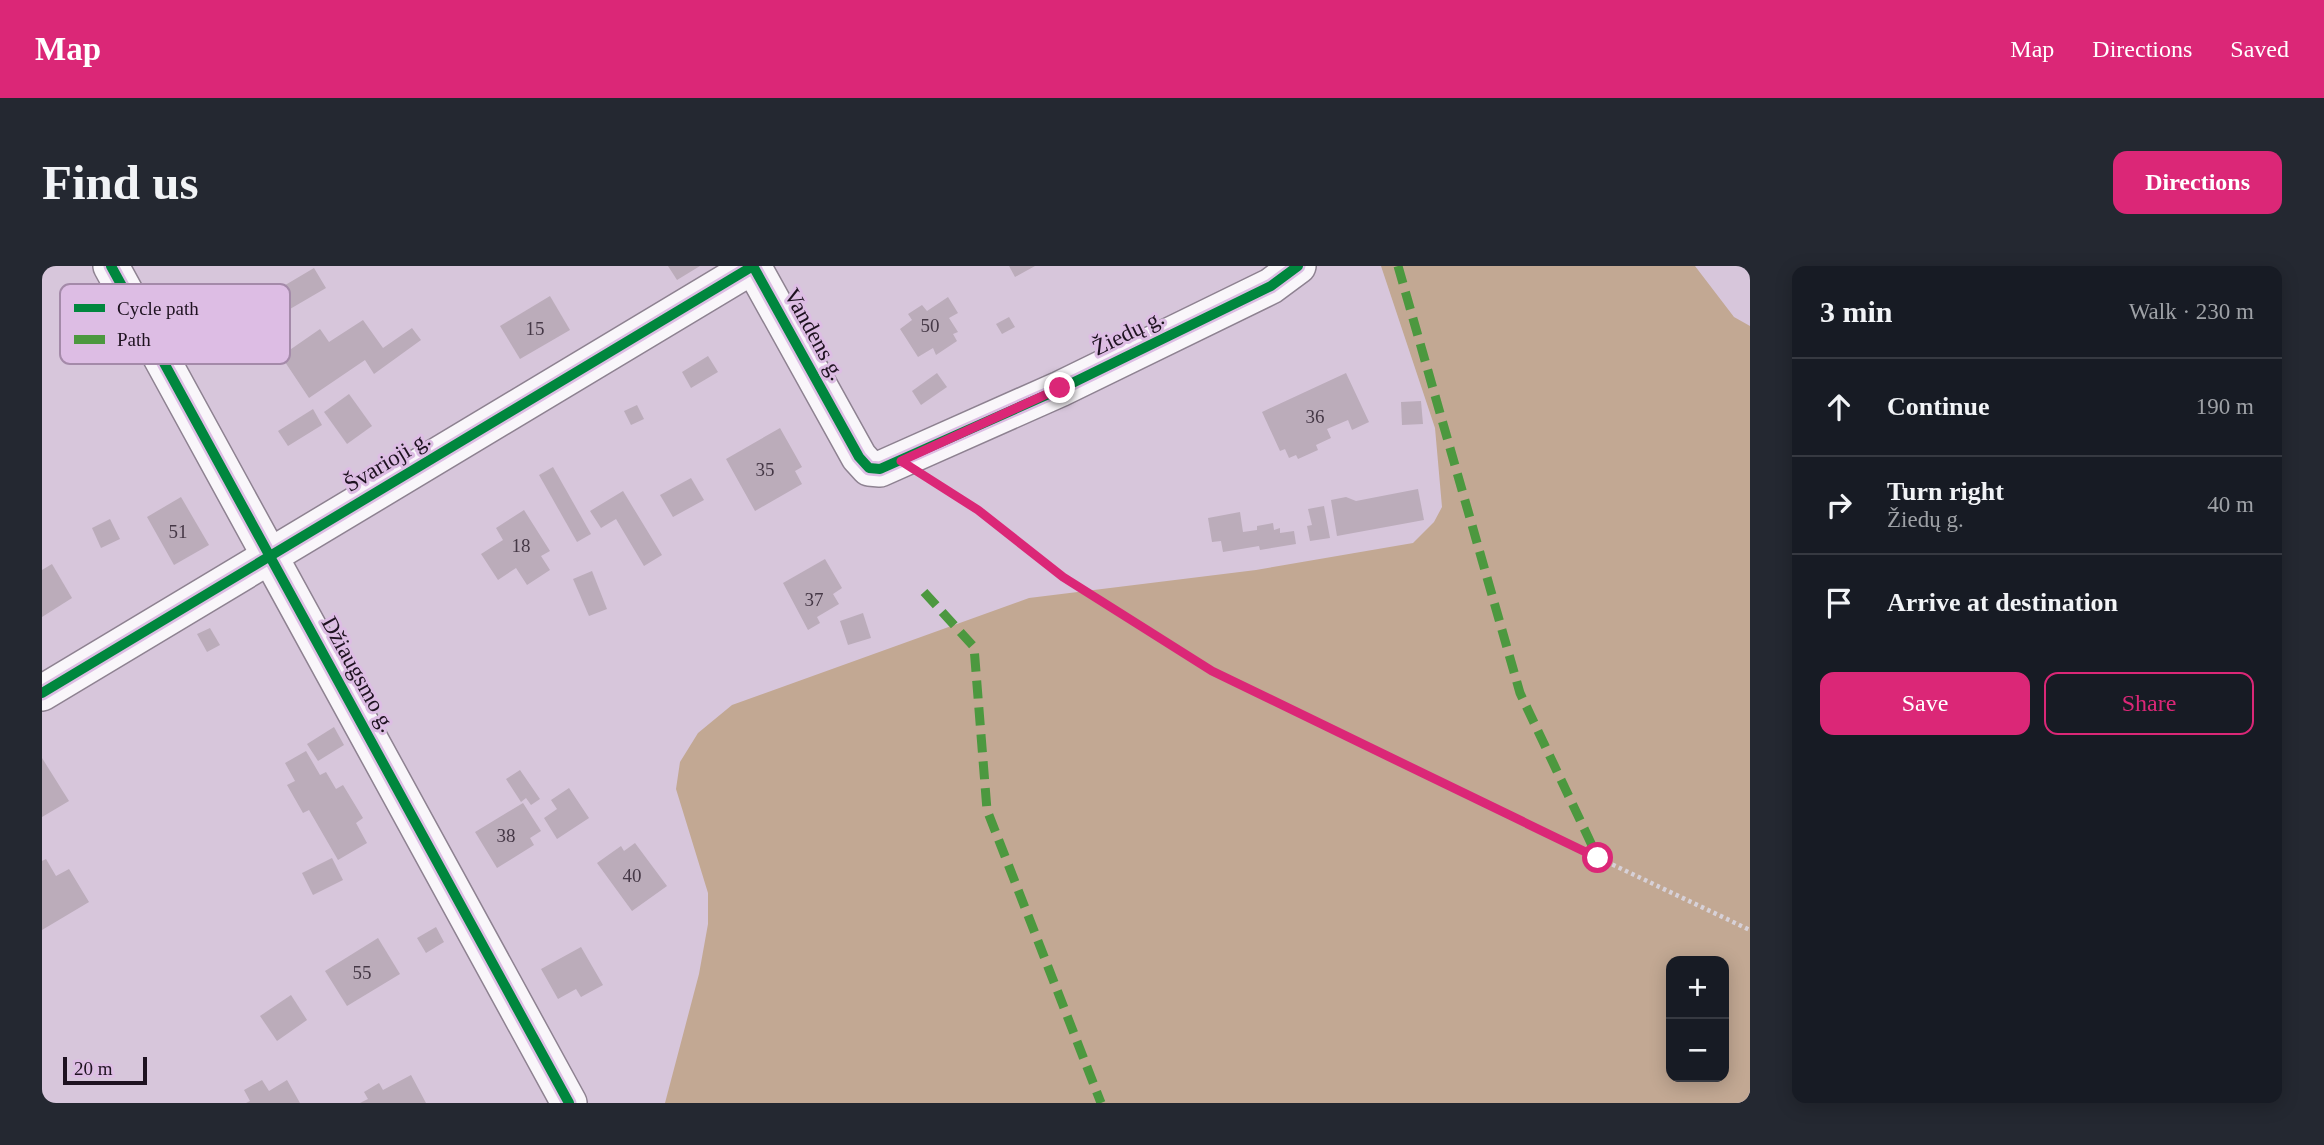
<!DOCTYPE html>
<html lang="en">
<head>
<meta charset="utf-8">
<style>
	:root { --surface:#171b24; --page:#242831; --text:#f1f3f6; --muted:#9ea1a6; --line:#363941; --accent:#db2777 }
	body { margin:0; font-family:Georgia,serif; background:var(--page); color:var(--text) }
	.controls { position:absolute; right:21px; bottom:21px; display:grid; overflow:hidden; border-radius:14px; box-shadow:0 4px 18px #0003 }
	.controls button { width:63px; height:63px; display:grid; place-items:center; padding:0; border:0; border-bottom:2px solid var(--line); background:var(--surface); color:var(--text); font:35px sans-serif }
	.scale { position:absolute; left:21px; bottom:18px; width:84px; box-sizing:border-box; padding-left:7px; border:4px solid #1e1220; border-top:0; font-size:19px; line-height:24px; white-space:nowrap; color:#1e1220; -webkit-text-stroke:5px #ddbde4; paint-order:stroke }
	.stop { position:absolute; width:21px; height:21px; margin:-16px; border:5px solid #db2777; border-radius:50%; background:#fff }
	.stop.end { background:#db2777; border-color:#fff; box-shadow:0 2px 7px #0008 }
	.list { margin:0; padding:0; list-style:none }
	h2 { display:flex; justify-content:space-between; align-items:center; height:91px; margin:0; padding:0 28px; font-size:30px }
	h2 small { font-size:23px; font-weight:400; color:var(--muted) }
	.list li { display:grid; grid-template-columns:46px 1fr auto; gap:21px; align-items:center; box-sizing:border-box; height:98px; padding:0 28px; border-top:2px solid var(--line) }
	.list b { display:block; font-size:26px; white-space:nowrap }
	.list p { margin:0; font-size:23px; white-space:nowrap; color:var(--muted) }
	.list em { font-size:23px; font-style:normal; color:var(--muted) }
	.actions { display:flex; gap:14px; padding:21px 28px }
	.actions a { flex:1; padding:16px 0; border:2px solid var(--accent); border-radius:14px; text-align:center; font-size:24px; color:var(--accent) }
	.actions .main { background:var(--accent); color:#fff }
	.icon { flex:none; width:38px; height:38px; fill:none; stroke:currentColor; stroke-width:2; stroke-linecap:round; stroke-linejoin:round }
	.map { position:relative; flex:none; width:1708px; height:837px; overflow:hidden; border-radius:14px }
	header { display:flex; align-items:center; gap:42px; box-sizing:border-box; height:98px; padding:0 35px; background:var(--accent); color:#fff }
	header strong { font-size:33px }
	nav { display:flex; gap:38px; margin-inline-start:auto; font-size:24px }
	.intro { display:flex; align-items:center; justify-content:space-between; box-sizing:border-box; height:168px; padding:0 42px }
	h1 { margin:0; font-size:49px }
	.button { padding:18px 32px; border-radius:14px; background:var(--accent); color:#fff; font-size:24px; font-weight:700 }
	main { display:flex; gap:42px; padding:0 42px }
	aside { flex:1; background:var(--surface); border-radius:14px; box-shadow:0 4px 18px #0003 }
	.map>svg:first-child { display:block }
	.forest { fill:#c2a893; fill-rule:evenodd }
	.building { fill:#bbacba }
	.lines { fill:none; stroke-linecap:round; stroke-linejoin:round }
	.minor-casing { stroke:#8e8291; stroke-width:38 }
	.path { stroke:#d7d1d8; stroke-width:4.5; stroke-dasharray:3.5 3.5; stroke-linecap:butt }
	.minor { stroke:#f9f6fa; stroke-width:35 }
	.quiet { stroke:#4c983f; stroke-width:9; stroke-dasharray:18 9; stroke-linecap:butt }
	.cycleway-casing { stroke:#ddbde4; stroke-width:15 }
	.cycleway { stroke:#00873e; stroke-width:10 }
	.route { stroke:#db2777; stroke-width:9 }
	.labels { text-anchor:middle; stroke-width:6; stroke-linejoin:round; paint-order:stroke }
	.number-label { font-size:19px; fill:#453846 }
	.street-label { font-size:23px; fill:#1e1220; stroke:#ddbde4 }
	.key { fill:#ddbde4; stroke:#a48aa9; stroke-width:2 }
	.key-label { font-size:19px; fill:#1e1220 }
</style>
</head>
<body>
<header>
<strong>Map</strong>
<nav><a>Map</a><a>Directions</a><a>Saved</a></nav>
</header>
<div class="intro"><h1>Find us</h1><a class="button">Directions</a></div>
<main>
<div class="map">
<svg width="1708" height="837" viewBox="0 0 1708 837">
	<rect width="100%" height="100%" fill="#d7c6db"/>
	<path class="forest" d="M1339,0H1653L1692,51L1708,60V837H623L657,708L666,658V627L634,523L638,496L656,467L690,439L987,332L1214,304L1371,277L1392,256L1400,241L1393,162ZM1629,695H1682V811H1629Z"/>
	<g class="building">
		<polygon points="626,0 658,0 635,14"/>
		<polygon points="967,0 993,0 973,11"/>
		<polygon points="272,2 284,22 236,50 242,60 183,94 169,69 225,36 223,31"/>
		<polygon points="508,30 528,64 478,93 458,60"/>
		<polygon points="906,31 916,47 907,52 916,66 911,68 915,75 894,89 891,82 876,91 858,63 870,54 866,48 880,39 885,45"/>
		<polygon points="967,51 973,61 960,68 954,58"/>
		<polygon points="321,54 341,82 370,62 379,74 332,108 323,94 267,132 239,90 278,63 287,76"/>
		<polygon points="666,90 676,106 649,122 640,106"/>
		<polygon points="895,107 905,121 879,139 870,125"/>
		<polygon points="1304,107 1327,156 1310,164 1306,154 1285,163 1289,172 1274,179 1276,184 1256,193 1254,189 1247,192 1243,183 1238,185 1220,146"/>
		<polygon points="307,128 330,160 305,178 282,146"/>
		<polygon points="1379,135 1381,158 1360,159 1359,136"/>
		<polygon points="595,139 602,153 589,159 582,145"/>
		<polygon points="271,143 280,159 246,180 236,165"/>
		<polygon points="738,162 760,201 753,205 760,218 713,245 684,193"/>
		<polygon points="511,201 549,268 535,276 497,209"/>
		<polygon points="649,212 662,234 631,251 618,229"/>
		<polygon points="1376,223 1382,254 1295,270 1289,234 1304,231 1314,235"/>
		<polygon points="581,225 620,289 602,300 574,253 559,262 548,245"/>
		<polygon points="139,231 167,279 132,299 105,251"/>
		<polygon points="1282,240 1288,272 1268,275 1265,260 1270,259 1266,243"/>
		<polygon points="482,244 508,285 499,290 508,304 485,319 474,302 456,314 439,288 461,274 454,262"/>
		<polygon points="1198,246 1201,266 1215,264 1215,260 1231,257 1232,264 1238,262 1238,267 1252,265 1254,278 1218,284 1217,280 1181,286 1179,275 1170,276 1166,252"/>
		<polygon points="68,253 78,273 59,282 50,262"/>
		<polygon points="783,293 800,322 791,328 797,338 775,351 778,357 766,364 741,317"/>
		<polygon points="10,298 30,332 0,351 0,304"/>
		<polygon points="550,305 565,343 547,350 531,313"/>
		<polygon points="821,347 829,372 806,379 798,355"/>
		<polygon points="168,362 178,379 165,386 155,368"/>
		<polygon points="292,461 302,479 276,495 265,478"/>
		<polygon points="264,485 278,509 284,506 294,523 301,519 321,552 314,557 325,577 296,594 267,544 261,547 245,519 253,515 243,497"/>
		<polygon points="0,492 27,535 0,551"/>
		<polygon points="478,504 498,533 489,539 484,532 479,536 464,513"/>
		<polygon points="527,522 547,552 515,573 502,552 515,543 509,534"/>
		<polygon points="481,537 499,565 488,572 492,579 455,602 433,566"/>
		<polygon points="593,577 625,620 590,645 555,597 579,580 582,585"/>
		<polygon points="290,592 301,614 271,629 260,607"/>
		<polygon points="4,593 14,610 27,603 47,636 0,664 0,595"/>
		<polygon points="394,661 402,676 384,687 375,672"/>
		<polygon points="336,672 358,708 305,740 283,705"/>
		<polygon points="539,681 561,719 539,731 534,723 516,733 499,703"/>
		<polygon points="249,729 265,754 235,775 218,750"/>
		<polygon points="369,809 384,837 318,837 326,833 322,826 337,817 341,824"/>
		<polygon points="220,814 227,825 245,814 258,837 204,837 208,835 202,824"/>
	</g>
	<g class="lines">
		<defs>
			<g id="minor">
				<polyline points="69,0 527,837"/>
				<polyline points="0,427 711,0 817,191 827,202 838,203 1018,123 1229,20 1256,0"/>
			</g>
		</defs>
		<use href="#minor" class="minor-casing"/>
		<polyline class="path" points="890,214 936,244 1021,311 1170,405 1464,548 1708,664"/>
		<use href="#minor" class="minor"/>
		<g class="quiet">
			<polyline points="1356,0 1478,427 1556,592"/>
			<polyline points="882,326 932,381 945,544 1059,837"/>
		</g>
		<defs>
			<g id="cycleway">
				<polyline points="69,0 527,837"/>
				<polyline points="0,427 711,0 817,191 827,202 838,203 1018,123 1229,20 1256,0"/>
			</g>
		</defs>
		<use href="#cycleway" class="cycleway-casing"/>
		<use href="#cycleway" class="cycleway"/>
	</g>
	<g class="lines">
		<polyline class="route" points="1018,122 859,195 936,244 1021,311 1170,405 1556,592"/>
	</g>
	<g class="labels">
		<g class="number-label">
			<text x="888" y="66">50</text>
			<text x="493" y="69">15</text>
			<text x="1273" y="157">36</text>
			<text x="723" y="210">35</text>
			<text x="136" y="272">51</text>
			<text x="479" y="286">18</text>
			<text x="772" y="340">37</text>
			<text x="464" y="576">38</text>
			<text x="590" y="616">40</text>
			<text x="320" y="713">55</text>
		</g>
		<g class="street-label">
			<text transform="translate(1086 66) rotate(-26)" y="8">Žiedų g.</text>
			<text transform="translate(773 68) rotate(61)" y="8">Vandens g.</text>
			<text transform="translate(345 195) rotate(-31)" y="8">Švarioji g.</text>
			<text transform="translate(317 408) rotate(61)" y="8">Džiaugsmo g.</text>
		</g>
	</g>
	<rect x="18" y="18" width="230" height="80" rx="10" class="key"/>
	<rect x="32" y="38" width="31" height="8" fill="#00873e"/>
	<rect x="32" y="69" width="31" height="9" fill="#4c983f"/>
	<g class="key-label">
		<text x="75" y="49">Cycle path</text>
		<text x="75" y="80">Path</text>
	</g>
</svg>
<div class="controls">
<button>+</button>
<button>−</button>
</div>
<div class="scale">20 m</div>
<div class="stop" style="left:1556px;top:592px"></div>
<div class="stop end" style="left:1018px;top:122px"></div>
</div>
<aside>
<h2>3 min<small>Walk · 230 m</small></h2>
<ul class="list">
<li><svg class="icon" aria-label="ahead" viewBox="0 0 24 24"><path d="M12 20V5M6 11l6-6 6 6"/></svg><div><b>Continue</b></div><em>190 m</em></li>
<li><svg class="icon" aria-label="right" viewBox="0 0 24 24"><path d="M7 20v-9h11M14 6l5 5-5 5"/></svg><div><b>Turn right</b><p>Žiedų g.</p></div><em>40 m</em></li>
<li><svg class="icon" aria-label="arrive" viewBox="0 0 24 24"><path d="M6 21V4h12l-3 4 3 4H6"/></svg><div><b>Arrive at destination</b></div></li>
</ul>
<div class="actions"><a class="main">Save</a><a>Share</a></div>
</aside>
</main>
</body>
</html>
